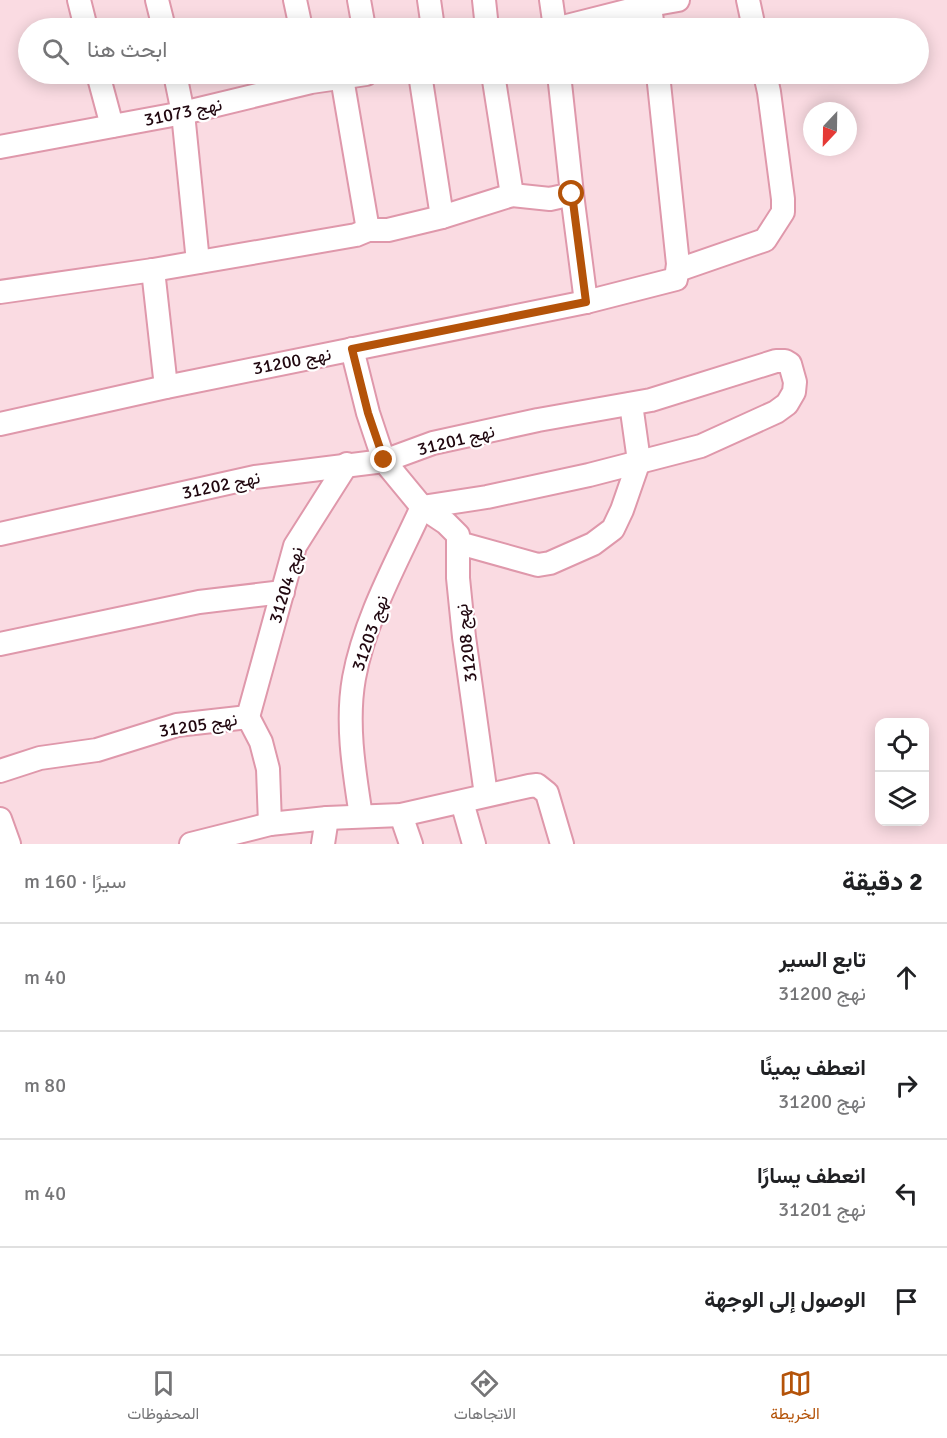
<!DOCTYPE html>
<html lang="ar">
<head>
<meta charset="utf-8">
<style>
	:root { --surface:#fff; --page:#f6f6f6; --text:#202124; --muted:#757577; --line:#e0e0e0; --accent:#b45309 }
	body { margin:0; font-family:Signika,Vazirmatn,sans-serif; background:var(--page); color:var(--text); direction:rtl }
	.controls { position:absolute; right:18px; bottom:18px; display:grid; overflow:hidden; border-radius:12px; box-shadow:0 3px 15px #0003 }
	.controls button { width:54px; height:54px; display:grid; place-items:center; padding:0; border:0; border-bottom:2px solid var(--line); background:var(--surface); color:var(--text); font:30px sans-serif }
	.compass { position:absolute; left:803px; top:102px; width:54px; height:54px; border-radius:50%; background:var(--surface); box-shadow:0 3px 15px #0003; rotate:202deg }
	.stop { position:absolute; width:18px; height:18px; margin:-14px; border:4px solid #b45309; border-radius:50%; background:#fff }
	.stop.end { background:#b45309; border-color:#fff; box-shadow:0 2px 6px #0008 }
	.list { margin:0; padding:0; list-style:none }
	h2 { display:flex; justify-content:space-between; align-items:center; height:78px; margin:0; padding:0 24px; font-size:26px }
	h2 small { font-size:20px; font-weight:400; color:var(--muted) }
	.list li { display:grid; grid-template-columns:39px 1fr auto; gap:18px; align-items:center; box-sizing:border-box; height:108px; padding:0 24px; border-top:2px solid var(--line) }
	.list b { display:block; font-size:22px; white-space:nowrap }
	.list p { margin:0; font-size:20px; white-space:nowrap; color:var(--muted) }
	.list em { font-size:20px; font-style:normal; color:var(--muted) }
	.icon { flex:none; width:33px; height:33px; fill:none; stroke:currentColor; stroke-width:2; stroke-linecap:round; stroke-linejoin:round }
	.map { position:relative; flex:none; width:947px; height:844px; overflow:hidden; direction:ltr }
	.search { position:absolute; background:var(--surface); box-shadow:0 3px 15px #0003; left:18px; right:18px; top:18px; height:66px; display:flex; align-items:center; gap:15px; box-sizing:border-box; padding:0 21px; border-radius:33px; color:var(--muted); font-size:22px }
	.sheet { height:510px; background:var(--surface) }
	nav { display:flex; justify-content:space-around; align-items:center; box-sizing:border-box; height:84px; border-top:2px solid var(--line); background:var(--surface); font-size:16px; color:var(--muted) }
	nav a { display:grid; justify-items:center; gap:3px }
	nav .on { color:var(--accent) }
	.map>svg:first-child { display:block }
	.lines { fill:none; stroke-linecap:round; stroke-linejoin:round }
	.street-casing { stroke:#df98ab; stroke-width:26 }
	.street { stroke:#fff; stroke-width:22 }
	.route { stroke:#b45309; stroke-width:8 }
	.labels { text-anchor:middle; stroke-width:4.5; stroke-linejoin:round; paint-order:stroke }
	.street-label { font-size:18px; fill:#20070f; stroke:#fff }
</style>
</head>
<body>
<div class="map">
<svg width="947" height="844" viewBox="0 0 947 844">
	<rect width="100%" height="100%" fill="#fadbe2"/>
	<g class="lines">
		<defs>
			<g id="street">
				<polyline points="79,0 86,28"/>
				<polyline points="157,0 164,28"/>
				<polyline points="295,0 301,28"/>
				<polyline points="359,0 364,28"/>
				<polyline points="429,0 433,28"/>
				<polyline points="484,0 487,28"/>
				<polyline points="551,0 555,28"/>
				<polyline points="649,0 653,28"/>
				<polyline points="748,0 754,28"/>
				<polyline points="559,28 650,5 678,0"/>
				<polyline points="98,74 112,126"/>
				<polyline points="175,74 183,113 198,262"/>
				<polyline points="342,78 368,230"/>
				<polyline points="0,147 183,113 311,82 366,74"/>
				<polyline points="572,194 586,302"/>
				<polyline points="512,195 550,199 572,194 559,74"/>
				<polyline points="442,217 512,195 493,74"/>
				<polyline points="153,270 166,387"/>
				<polyline points="678,270 765,240 783,212 783,199 769,92 765,74"/>
				<polyline points="0,292 153,270 356,235 368,230 388,230 442,217 420,74"/>
				<path d="M352,349L368,413L384,461L433,443L538,420L651,400L776,361H785L790,364L795,382L794,392L787,404L776,412L701,446L589,475L487,497L422,507C397,562 365,618 354,678C346,723 354,771 361,816"/>
				<polyline points="0,424 166,387 586,302 676,279 678,264 658,74"/>
				<polyline points="0,534 255,477 384,461 422,507 446,523 458,535 458,578 464,637 486,795"/>
				<polyline points="459,543 538,565 550,563 593,544 613,529 622,510 639,461 631,404"/>
				<polyline points="0,644 199,602 283,592"/>
				<polyline points="248,717 295,546 347,464"/>
				<polyline points="0,771 40,758 97,750 177,725 248,717 261,742 268,769 270,824"/>
				<polyline points="462,802 474,844"/>
				<polyline points="401,815 411,844"/>
				<polyline points="0,819 9,844"/>
				<polyline points="191,844 270,824 327,818 401,815 529,786 537,785 547,793 562,844"/>
				<polyline points="323,844 327,818"/>
			</g>
		</defs>
		<use href="#street" class="street-casing"/>
		<use href="#street" class="street"/>
	</g>
	<g class="lines">
		<polyline class="route" points="384,460 368,413 352,349 586,302 572,194"/>
	</g>
	<g class="labels">
		<g class="street-label">
			<text transform="translate(183 112) rotate(-12)" y="6">نهج 31073</text>
			<text transform="translate(292 361) rotate(-11)" y="6">نهج 31200</text>
			<text transform="translate(456 440) rotate(-14)" y="6">نهج 31201</text>
			<text transform="translate(221 485) rotate(-12)" y="6">نهج 31202</text>
			<text transform="translate(286 585) rotate(-73)" y="6">نهج 31204</text>
			<text transform="translate(370 633) rotate(-71)" y="6">نهج 31203</text>
			<text transform="translate(466 643) rotate(-97)" y="6">نهج 31208</text>
			<text transform="translate(198 725) rotate(-9)" y="6">نهج 31205</text>
		</g>
	</g>
</svg>
<div class="controls">
<button><svg class="icon" aria-label="locate" viewBox="0 0 24 24"><circle cx="12" cy="12" r="6"/><path d="M12 2v4M12 18v4M2 12h4M18 12h4"/></svg></button>
<button><svg class="icon" aria-label="layers" viewBox="0 0 24 24"><path d="M12 4l9 5-9 5-9-5zM3 14l9 5 9-5"/></svg></button>
</div>
<svg class="compass" viewBox="-18 -18 36 36"><path d="M0-13l5 13h-10z" fill="#e53935"/><path d="M0 13l5-13h-10z" fill="#757577"/></svg>
<div class="stop" style="left:572px;top:194px"></div>
<div class="stop end" style="left:384px;top:460px"></div>
<div class="search"><svg class="icon" aria-label="search" viewBox="0 0 24 24"><circle cx="10" cy="10" r="6"/><path d="M15 15l6 6"/></svg>ابحث هنا</div>
</div>
<section class="sheet">
<h2>2 دقيقة<small>سيرًا · 160 m</small></h2>
<ul class="list">
<li><svg class="icon" aria-label="ahead" viewBox="0 0 24 24"><path d="M12 20V5M6 11l6-6 6 6"/></svg><div><b>تابع السير</b><p>نهج 31200</p></div><em>40 m</em></li>
<li><svg class="icon" aria-label="right" viewBox="0 0 24 24"><path d="M7 20v-9h11M14 6l5 5-5 5"/></svg><div><b>انعطف يمينًا</b><p>نهج 31200</p></div><em>80 m</em></li>
<li><svg class="icon" aria-label="left" viewBox="0 0 24 24"><path d="M17 20v-9H6M10 6l-5 5 5 5"/></svg><div><b>انعطف يسارًا</b><p>نهج 31201</p></div><em>40 m</em></li>
<li><svg class="icon" aria-label="arrive" viewBox="0 0 24 24"><path d="M6 21V4h12l-3 4 3 4H6"/></svg><div><b>الوصول إلى الوجهة</b></div></li>
</ul>
</section>
<nav>
<a class="on"><svg class="icon" aria-label="map" viewBox="0 0 24 24"><path d="M3 6l6-2 6 2 6-2v14l-6 2-6-2-6 2zM9 4v14M15 6v14"/></svg>الخريطة</a>
<a><svg class="icon" aria-label="directions" viewBox="0 0 24 24"><path d="M12 3l9 9-9 9-9-9zM9 14v-3h6M13 9l2 2-2 2"/></svg>الاتجاهات</a>
<a><svg class="icon" aria-label="saved" viewBox="0 0 24 24"><path d="M7 4h10v16l-5-4-5 4z"/></svg>المحفوظات</a>
</nav>
</body>
</html>
